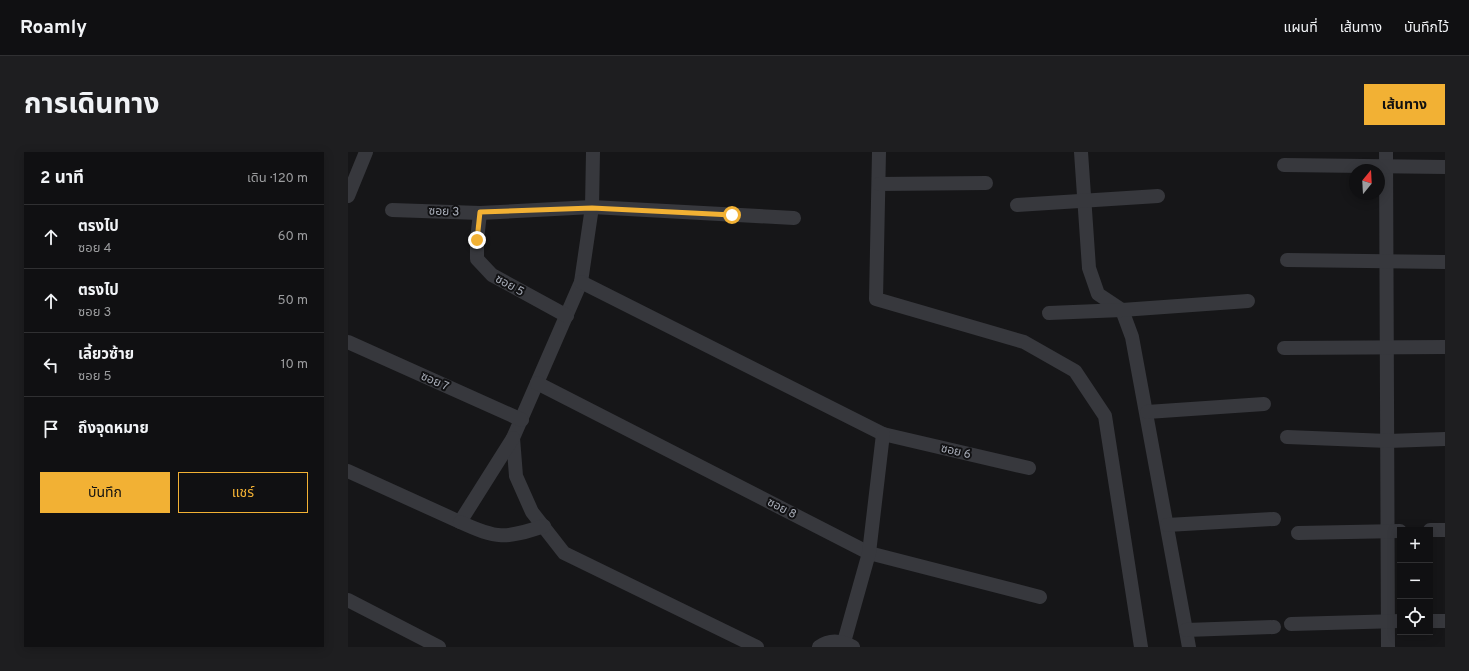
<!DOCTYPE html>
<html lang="th">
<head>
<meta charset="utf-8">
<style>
	:root { --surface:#101012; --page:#1e1e20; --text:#f1f3f6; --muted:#9c9d9f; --line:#303032; --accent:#f2b134 }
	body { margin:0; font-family:Overpass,"Noto Sans Thai",sans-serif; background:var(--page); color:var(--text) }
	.controls { position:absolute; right:12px; bottom:12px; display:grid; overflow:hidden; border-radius:0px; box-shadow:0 2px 10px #0003 }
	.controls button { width:36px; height:36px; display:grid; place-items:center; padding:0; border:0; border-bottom:1px solid var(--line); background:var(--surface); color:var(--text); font:20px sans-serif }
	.compass { position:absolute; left:1001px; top:12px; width:36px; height:36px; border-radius:50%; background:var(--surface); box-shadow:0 2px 10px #0003; rotate:18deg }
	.stop { position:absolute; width:12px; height:12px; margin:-9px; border:3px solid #f2b134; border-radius:50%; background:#fff }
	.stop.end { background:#f2b134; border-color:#fff; box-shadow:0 1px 4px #0008 }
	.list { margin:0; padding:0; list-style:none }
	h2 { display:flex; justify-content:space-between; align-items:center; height:52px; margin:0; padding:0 16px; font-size:17px }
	h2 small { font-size:13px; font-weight:400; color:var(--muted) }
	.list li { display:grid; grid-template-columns:26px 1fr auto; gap:12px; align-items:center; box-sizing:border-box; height:64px; padding:0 16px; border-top:1px solid var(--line) }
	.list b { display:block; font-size:15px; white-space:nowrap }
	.list p { margin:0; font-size:13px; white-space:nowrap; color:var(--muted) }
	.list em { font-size:13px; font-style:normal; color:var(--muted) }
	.actions { display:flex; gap:8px; padding:12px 16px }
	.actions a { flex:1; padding:9px 0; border:1px solid var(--accent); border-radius:0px; text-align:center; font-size:14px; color:var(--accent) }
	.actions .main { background:var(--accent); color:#111 }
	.icon { flex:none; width:22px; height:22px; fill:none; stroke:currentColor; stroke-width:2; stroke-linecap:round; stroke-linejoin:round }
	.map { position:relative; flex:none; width:1097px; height:495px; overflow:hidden; border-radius:0px }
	header { display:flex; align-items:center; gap:24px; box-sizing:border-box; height:56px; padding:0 20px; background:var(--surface); border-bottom:1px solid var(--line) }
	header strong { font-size:19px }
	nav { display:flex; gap:22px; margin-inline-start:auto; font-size:14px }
	.intro { display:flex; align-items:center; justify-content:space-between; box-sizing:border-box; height:96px; padding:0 24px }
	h1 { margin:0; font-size:28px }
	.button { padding:10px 18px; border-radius:0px; background:var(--accent); color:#111; font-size:14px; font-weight:700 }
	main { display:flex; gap:24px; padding:0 24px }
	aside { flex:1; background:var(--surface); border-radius:0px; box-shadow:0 2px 10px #0003 }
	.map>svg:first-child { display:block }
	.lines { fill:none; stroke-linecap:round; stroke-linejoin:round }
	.street { stroke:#37383d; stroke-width:14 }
	.route { stroke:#f2b134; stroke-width:5 }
	.labels { text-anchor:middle; stroke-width:4; stroke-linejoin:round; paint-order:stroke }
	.street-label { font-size:12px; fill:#a8adb8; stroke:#111113 }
</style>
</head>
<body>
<header>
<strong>Roamly</strong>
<nav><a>แผนที่</a><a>เส้นทาง</a><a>บันทึกไว้</a></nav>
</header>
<div class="intro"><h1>การเดินทาง</h1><a class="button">เส้นทาง</a></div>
<main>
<aside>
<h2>2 นาที<small>เดิน · 120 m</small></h2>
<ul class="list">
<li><svg class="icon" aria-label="ahead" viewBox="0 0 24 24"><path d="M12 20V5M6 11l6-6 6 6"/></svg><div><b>ตรงไป</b><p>ซอย 4</p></div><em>60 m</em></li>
<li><svg class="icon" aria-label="ahead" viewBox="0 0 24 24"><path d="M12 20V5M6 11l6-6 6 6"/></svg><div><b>ตรงไป</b><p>ซอย 3</p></div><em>50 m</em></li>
<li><svg class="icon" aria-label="left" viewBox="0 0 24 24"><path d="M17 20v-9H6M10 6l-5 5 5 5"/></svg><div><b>เลี้ยวซ้าย</b><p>ซอย 5</p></div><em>10 m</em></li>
<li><svg class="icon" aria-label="arrive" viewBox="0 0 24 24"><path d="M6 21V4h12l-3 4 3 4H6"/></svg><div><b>ถึงจุดหมาย</b></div></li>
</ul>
<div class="actions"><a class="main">บันทึก</a><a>แชร์</a></div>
</aside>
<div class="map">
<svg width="1097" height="495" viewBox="0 0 1097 495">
	<rect width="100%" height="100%" fill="#161618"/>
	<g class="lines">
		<g class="street">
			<polyline points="245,0 244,55 233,130 165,286 168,324 184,360 216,401 409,495"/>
			<polyline points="531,0 528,147 676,190 727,219 757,264 793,495"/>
			<polyline points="733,0 741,116 750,142 774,158 784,185 841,495"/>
			<polyline points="1038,0 1040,495"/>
			<polyline points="936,13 1097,15"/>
			<polyline points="531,32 638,31"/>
			<polyline points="0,44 18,0"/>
			<polyline points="669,53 810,44"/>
			<polyline points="44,58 132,61 244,55 446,66"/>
			<polyline points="132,61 129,88 129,107 144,123 219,164"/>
			<polyline points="939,108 1097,110"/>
			<polyline points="233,130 535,282 681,316"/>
			<polyline points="701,161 774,158 900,149"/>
			<polyline points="0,190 174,268"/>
			<polyline points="936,196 1097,195"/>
			<polyline points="189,231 521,401 692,445"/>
			<polyline points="799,260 916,252"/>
			<polyline points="939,285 1040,289 1097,287"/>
			<polyline points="0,319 112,370 165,286"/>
			<path d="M112,370C149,387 157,387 196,374"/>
			<polyline points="819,373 926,367"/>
			<polyline points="1082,378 1097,378"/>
			<polyline points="950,381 1052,379"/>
			<polyline points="0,448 91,495"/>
			<polyline points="1082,469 1097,469"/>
			<polyline points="943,472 1052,469"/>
			<polyline points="838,478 926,475"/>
			<polyline points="496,490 521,401 535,282"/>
			<path d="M471,495C482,487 494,489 505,495"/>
		</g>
	</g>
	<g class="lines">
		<polyline class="route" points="129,88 132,60 244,56 384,63"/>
	</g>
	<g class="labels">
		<g class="street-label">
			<text transform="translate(96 59) rotate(2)" y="4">ซอย 3</text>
			<text transform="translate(162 133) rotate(29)" y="4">ซอย 5</text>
			<text transform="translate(87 229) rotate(24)" y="4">ซอย 7</text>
			<text transform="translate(608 299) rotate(13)" y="4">ซอย 6</text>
			<text transform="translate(434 356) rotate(27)" y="4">ซอย 8</text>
		</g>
	</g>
</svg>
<div class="controls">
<button>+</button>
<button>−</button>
<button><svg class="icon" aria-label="locate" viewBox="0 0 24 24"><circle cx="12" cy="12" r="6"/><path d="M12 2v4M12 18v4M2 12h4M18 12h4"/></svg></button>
</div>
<svg class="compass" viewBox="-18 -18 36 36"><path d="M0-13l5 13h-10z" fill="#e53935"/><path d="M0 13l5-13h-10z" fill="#9c9d9f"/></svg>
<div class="stop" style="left:384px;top:63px"></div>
<div class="stop end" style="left:129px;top:88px"></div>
</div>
</main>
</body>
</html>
